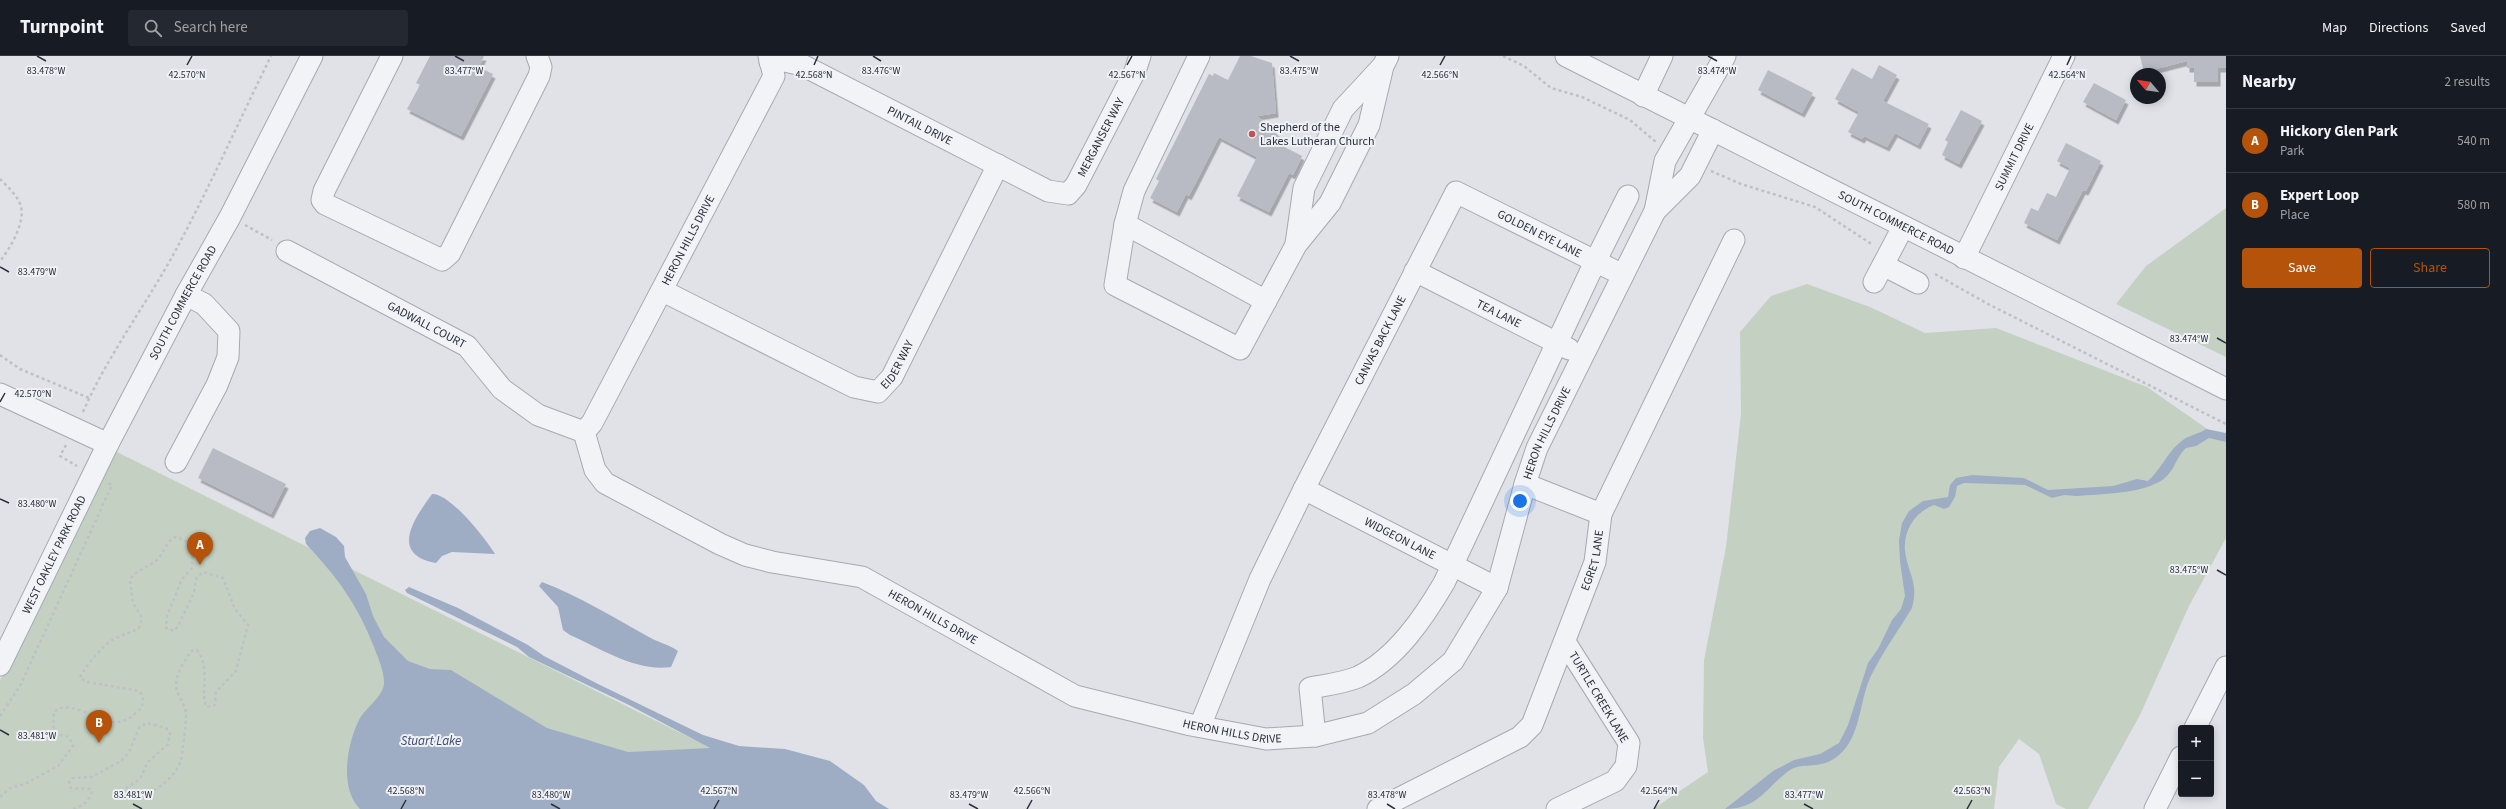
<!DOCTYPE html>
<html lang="en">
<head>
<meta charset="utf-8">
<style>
	:root { --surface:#171b24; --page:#242831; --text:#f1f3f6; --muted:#9ea1a6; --line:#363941; --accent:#b45309 }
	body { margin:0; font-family:"Source Sans 3",sans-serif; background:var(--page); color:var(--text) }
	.controls { position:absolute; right:12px; bottom:12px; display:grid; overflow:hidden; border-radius:4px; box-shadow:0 2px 10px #0003 }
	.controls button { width:36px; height:36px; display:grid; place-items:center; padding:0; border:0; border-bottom:1px solid var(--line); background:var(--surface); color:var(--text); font:20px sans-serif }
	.compass { position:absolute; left:2130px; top:12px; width:36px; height:36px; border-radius:50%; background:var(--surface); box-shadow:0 2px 10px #0003; rotate:299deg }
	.you { position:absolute; left:1520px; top:445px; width:14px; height:14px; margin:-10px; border:3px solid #fff; border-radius:50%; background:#1a73e8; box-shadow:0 0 0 6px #1a73e833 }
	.badge { display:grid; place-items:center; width:26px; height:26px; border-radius:50%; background:var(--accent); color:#fff; font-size:13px; font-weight:700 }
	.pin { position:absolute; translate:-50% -33px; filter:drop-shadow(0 1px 2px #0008) }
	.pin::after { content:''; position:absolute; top:21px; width:14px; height:12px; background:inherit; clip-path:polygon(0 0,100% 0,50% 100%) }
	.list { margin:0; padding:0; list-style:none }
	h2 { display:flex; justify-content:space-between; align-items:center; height:52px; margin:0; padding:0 16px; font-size:17px }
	h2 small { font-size:13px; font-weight:400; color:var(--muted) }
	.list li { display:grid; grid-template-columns:26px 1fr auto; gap:12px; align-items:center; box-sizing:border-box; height:64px; padding:0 16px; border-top:1px solid var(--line) }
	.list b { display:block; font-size:15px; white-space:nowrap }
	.list p { margin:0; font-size:13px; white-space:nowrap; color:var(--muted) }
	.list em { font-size:13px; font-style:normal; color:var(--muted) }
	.actions { display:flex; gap:8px; padding:12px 16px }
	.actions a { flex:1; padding:9px 0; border:1px solid var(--accent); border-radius:4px; text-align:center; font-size:14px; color:var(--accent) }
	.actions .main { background:var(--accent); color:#fff }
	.icon { flex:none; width:22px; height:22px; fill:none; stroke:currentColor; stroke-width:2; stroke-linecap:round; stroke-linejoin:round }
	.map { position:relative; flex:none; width:2226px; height:753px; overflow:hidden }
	header { display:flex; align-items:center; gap:24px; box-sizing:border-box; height:56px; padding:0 20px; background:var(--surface); border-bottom:1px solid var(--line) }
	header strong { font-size:19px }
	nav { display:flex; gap:22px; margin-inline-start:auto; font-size:14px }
	.search { width:280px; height:36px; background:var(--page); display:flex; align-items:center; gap:10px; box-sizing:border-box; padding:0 14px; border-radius:4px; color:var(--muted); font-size:15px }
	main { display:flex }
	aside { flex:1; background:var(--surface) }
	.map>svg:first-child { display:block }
	.green { fill:#c4d1c2 }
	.water { fill:#9fadc4 }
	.building { fill:#b8bbc4; filter:url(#shadow) }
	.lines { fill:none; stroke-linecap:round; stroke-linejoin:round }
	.minor-casing { stroke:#a6a9b1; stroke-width:23 }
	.path { stroke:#bec0c6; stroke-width:2.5; stroke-dasharray:3 3; stroke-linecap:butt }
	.minor { stroke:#f2f3f6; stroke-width:21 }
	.ticks { fill:none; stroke:#2a2f3d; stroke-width:1.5 }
	.poi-dot { fill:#c15155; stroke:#eff1f5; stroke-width:1.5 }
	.labels { text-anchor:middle; stroke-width:4; stroke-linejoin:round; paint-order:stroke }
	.street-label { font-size:12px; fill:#2a2f3d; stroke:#eff1f5 }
	.poi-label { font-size:12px; fill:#2a2f3d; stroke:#eff1f5; text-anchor:start }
	.water-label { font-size:13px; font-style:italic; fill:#394a6d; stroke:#eff1f5 }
	.ticks-label { font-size:10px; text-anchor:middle; fill:#2a2f3d; stroke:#eff1f5; stroke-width:4; stroke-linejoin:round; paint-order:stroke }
</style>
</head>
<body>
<header>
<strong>Turnpoint</strong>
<div class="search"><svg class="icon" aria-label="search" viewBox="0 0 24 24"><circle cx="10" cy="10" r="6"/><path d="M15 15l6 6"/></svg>Search here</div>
<nav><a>Map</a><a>Directions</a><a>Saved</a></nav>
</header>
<main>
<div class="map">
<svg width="2226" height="753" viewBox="0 0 2226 753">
	<defs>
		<filter id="shadow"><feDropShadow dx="2.5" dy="4.5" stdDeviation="0" flood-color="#0004"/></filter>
	</defs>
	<rect width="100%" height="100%" fill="#e0e2e8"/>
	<g class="green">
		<polygon points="2226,152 2226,301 2116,248 2146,210"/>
		<polygon points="1807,228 1870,251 1925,277 1996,272 2147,331 2226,386 2226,482 2189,550 2140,659 2088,753 2066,753 2056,748 2039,698 2019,683 1999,711 1994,753 1653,753 1708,716 1703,682 1704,604 1726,491 1741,358 1740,276 1771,240"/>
		<polygon points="113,394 833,753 0,753 0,624"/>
	</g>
	<g class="water">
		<path d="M2206,373L2226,377V386L2209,382L2196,390L2186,392C2177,400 2175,412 2167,420C2149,438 2102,438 2076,440L2064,439L2052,442L2025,429L1964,427L1957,430L1955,441L1949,451L1944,453L1934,449C1915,456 1903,475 1905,495C1908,518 1919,526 1912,552C1898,575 1882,597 1870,622C1859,647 1861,681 1838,700C1821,714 1802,706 1790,714C1765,732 1759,753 1725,753L1773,715L1794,704L1820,698L1839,687L1848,669L1868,607L1878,593L1892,564L1901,553L1905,540L1900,506L1899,484L1902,467L1909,455L1923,445L1948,441L1950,429L1956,422L1972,419L2024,422L2048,434L2113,430L2137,423L2148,425C2161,414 2168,394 2183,384C2189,379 2199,378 2206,373Z"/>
		<path d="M432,438C450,437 486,483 495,498L452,496L442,500L436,507C389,498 414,463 432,438Z"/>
		<path d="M320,472L336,481L344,490L345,501L366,538L373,560L384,581L408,605L430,613L451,614L547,672L628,696L710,692L629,649L529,601L517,591L407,537L405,534L409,531L458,552L528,589L544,600L598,628L703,679L739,690L785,693L830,705L864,729L876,745L889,753H360C339,732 347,688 359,664C365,652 384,640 384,627C384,615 378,602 374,591C357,548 338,522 306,488L305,482L310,475Z"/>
		<path d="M542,526C579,540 613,561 647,580C657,586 668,588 678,595L671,611C636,616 602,593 570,579L563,574L558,551L539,530Z"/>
	</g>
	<g class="building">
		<polygon points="430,0 484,0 479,11 493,18 461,80 407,53 420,29 416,27"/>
		<polygon points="1240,0 1251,0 1272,7 1276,57 1257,60 1280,81 1277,87 1302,100 1293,119 1289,117 1269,156 1237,140 1257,101 1219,81 1189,140 1186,138 1177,156 1150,142 1159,125 1156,123 1209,18 1213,20 1214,17 1228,24"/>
		<polygon points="2140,0 2226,0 2226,12 2218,12 2218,26 2194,26 2194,12 2187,12 2187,5 2144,16"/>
		<polygon points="1879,9 1897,19 1883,45 1929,68 1918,89 1895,77 1887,91 1864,80 1862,83 1848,76 1859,56 1835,43 1852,12 1872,23"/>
		<polygon points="1768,14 1813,37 1802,57 1758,34"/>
		<polygon points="2094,27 2126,44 2116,64 2083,46"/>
		<polygon points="1961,54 1982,65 1959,108 1942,99 1948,86 1945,84"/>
		<polygon points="2066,87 2101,105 2086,135 2083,134 2057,184 2024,167 2031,152 2038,155 2047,137 2056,141 2070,112 2057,105"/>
		<polygon points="213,392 286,428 271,458 198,422"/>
	</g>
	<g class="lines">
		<defs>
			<g id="minor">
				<polyline points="392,0 324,135 322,144 325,148 442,204 450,197 539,20 541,11 537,0"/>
				<polyline points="1199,0 1134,135 1125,168 1115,229 1240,293 1296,189 1330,147 1369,69 1383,10 1388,0"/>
				<path id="s1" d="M1566,0L2226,333"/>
				<path id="s2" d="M770,6L785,5L802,9L1048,135L1068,138L1076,129L1135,15L1140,0"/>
				<polyline points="1643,40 1662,0"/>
				<polyline points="1655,155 1690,120 1713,74"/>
				<polyline points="1125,168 1266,245"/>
				<polyline points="1296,188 1304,132 1343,53 1382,11"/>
				<path id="s3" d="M287,195L467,290L502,333L538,359L584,376L592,367L774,20L769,0"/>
				<path id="s4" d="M1964,202L2064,0"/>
				<polyline points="1883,209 1918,227"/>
				<path id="s5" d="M1415,215L1569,293"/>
				<polyline points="1874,226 1903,171"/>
				<path id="s6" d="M663,235L854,331L878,336L892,321L998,109"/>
				<polyline points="0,338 108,388"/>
				<path id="s7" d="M584,376L595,414L605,427L720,488L745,499L772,506L862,521L1075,640L1191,669L1266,683L1315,680L1368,667L1414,638L1453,605L1497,532L1525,428L1537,392L1655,155L1665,105L1725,0"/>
				<polyline points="176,406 217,329 228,301 229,275 204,248 186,239"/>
				<polyline points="1525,428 1601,458"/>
				<path id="s8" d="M1304,433L1497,532"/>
				<path id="s9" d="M0,609L108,388L186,239L230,161L312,0"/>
				<path id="s10" d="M1200,670L1260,523L1304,433L1456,136L1623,219"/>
				<polyline points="2195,672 2226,611"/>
				<path d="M1315,680L1310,632C1326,629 1344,627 1358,621C1396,603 1424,561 1444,527L1595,206L1628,140"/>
				<path id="s11" d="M1378,753L1520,681L1532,669L1595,506L1601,458L1734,184"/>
				<polyline points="1557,753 1615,725 1626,710 1629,687 1565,586"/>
				<polyline points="2155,753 2181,701"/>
			</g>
		</defs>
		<use href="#minor" class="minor-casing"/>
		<g class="path">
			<polyline points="1503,0 1524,10 1551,32 1582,41 1630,64 1656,86"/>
			<polyline points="1711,115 1741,128 1815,151 1873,189"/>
			<path d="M0,123C7,130 19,141 21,151C25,167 10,193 0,205"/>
			<polyline points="245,169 272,184"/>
			<polyline points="1935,218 1988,248 2226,368"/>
			<polyline points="0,299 20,313 89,342"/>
			<path d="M83,356C107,301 143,253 172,201C208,135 238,67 271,0"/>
			<polyline points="66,389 60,400 77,410"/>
			<polyline points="0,660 20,630 112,429 108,427"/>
			<path d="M0,741L10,732L25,728L58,710L73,690L69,681L57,678L53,670L54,656L59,652C63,652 68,651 71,652C94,656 113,678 136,657C143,652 144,646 142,638L135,634L87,626L80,622C83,612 106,586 116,582C124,578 131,577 139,572L142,562L133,547L130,523C138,513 149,511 158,503C164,496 167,485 175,481L185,484L193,496L192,512L182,523L167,560L166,572L174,575L178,570L194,537L196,523L203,516L223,522L235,553L248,569L236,615L216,636L215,649L207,651C199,639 212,615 197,594L191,595C185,605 176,617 176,629C176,639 186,648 186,658C186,666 183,696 181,704C175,724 145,746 123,739L125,733L140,723L148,706L168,688L170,677L166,672L147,667L139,672L129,696L121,705L92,721L73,722L69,726L71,732L90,733L92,735C90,744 82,751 73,753"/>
		</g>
		<use href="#minor" class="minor"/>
	</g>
	<path class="ticks" d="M37,0L46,5M455,0L464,5M873,0L881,5M1290,0L1299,5M1708,0L1717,5M187,9L192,0M814,9L818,0M1127,9L1132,0M1440,9L1445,0M2067,9L2071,0M0,211L9,216M2217,282L2226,287M0,346L5,337M0,443L9,447M2217,514L2226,519M0,674L9,679M133,748L142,753M551,748L560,753M969,748L978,753M1387,748L1395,753M1804,748L1813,753M401,753L406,744M714,753L719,744M1027,753L1032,744M1654,753L1659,744M1967,753L1972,744"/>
	<circle class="poi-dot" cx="1252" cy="78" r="4"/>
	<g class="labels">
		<g class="street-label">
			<text dy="4" stroke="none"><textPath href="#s2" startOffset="165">PINTAIL DRIVE</textPath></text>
			<text dy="4" stroke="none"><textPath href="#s2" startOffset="395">MERGANSER WAY</textPath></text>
			<text dy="4" stroke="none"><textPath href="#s4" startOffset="113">SUMMIT DRIVE</textPath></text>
			<text dy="4" stroke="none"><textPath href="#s1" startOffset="370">SOUTH COMMERCE ROAD</textPath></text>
			<text dy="4" stroke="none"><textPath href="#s10" startOffset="686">GOLDEN EYE LANE</textPath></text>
			<text dy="4" stroke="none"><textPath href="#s3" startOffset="571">HERON HILLS DRIVE</textPath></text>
			<text dy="4" stroke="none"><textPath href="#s9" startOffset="406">SOUTH COMMERCE ROAD</textPath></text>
			<text dy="4" stroke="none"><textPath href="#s5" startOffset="94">TEA LANE</textPath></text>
			<text dy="4" stroke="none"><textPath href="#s3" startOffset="158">GADWALL COURT</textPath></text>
			<text dy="4" stroke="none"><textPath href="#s10" startOffset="426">CANVAS BACK LANE</textPath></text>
			<text dy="4" stroke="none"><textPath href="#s6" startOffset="272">EIDER WAY</textPath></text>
			<text dy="4" stroke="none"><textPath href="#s7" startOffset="1230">HERON HILLS DRIVE</textPath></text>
			<text dy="4" stroke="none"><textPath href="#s8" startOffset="108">WIDGEON LANE</textPath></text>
			<text dy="4" stroke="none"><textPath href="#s9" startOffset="123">WEST OAKLEY PARK ROAD</textPath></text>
			<text dy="4" stroke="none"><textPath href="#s11" startOffset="352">EGRET LANE</textPath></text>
			<text dy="4" stroke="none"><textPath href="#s7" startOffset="414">HERON HILLS DRIVE</textPath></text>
			<text transform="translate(1599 641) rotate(59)" y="4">TURTLE CREEK LANE</text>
			<text dy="4" stroke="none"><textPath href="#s7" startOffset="738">HERON HILLS DRIVE</textPath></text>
		</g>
		<g class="poi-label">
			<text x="1260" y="75">Shepherd of the<tspan x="1260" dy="14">Lakes Lutheran Church</tspan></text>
		</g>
		<g class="water-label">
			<text x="431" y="689">Stuart Lake</text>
		</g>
	</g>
	<g class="ticks-label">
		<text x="46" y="18">83.478°W</text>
		<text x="464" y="18">83.477°W</text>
		<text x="881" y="18">83.476°W</text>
		<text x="1299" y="18">83.475°W</text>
		<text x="1717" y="18">83.474°W</text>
		<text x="187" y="22">42.570°N</text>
		<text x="814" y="22">42.568°N</text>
		<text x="1127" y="22">42.567°N</text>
		<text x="1440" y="22">42.566°N</text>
		<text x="2067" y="22">42.564°N</text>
		<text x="37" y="219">83.479°W</text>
		<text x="2189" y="286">83.474°W</text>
		<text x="33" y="341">42.570°N</text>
		<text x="37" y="451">83.480°W</text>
		<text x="2189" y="517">83.475°W</text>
		<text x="37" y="683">83.481°W</text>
		<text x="406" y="738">42.568°N</text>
		<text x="719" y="738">42.567°N</text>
		<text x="1032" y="738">42.566°N</text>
		<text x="1659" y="738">42.564°N</text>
		<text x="1972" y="738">42.563°N</text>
		<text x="133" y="742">83.481°W</text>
		<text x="551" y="742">83.480°W</text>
		<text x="969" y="742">83.479°W</text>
		<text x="1387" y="742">83.478°W</text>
		<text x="1804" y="742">83.477°W</text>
	</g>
</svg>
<div class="controls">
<button>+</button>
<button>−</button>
</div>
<svg class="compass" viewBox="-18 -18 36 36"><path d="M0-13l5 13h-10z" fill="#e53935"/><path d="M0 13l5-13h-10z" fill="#9ea1a6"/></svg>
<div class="you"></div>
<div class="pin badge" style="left:200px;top:509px">A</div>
<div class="pin badge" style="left:99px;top:687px">B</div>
</div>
<aside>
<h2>Nearby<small>2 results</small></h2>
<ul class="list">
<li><span class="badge">A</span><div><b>Hickory Glen Park</b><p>Park</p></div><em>540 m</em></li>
<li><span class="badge">B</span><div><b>Expert Loop</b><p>Place</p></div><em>580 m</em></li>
</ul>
<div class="actions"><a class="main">Save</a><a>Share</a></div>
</aside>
</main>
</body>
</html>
